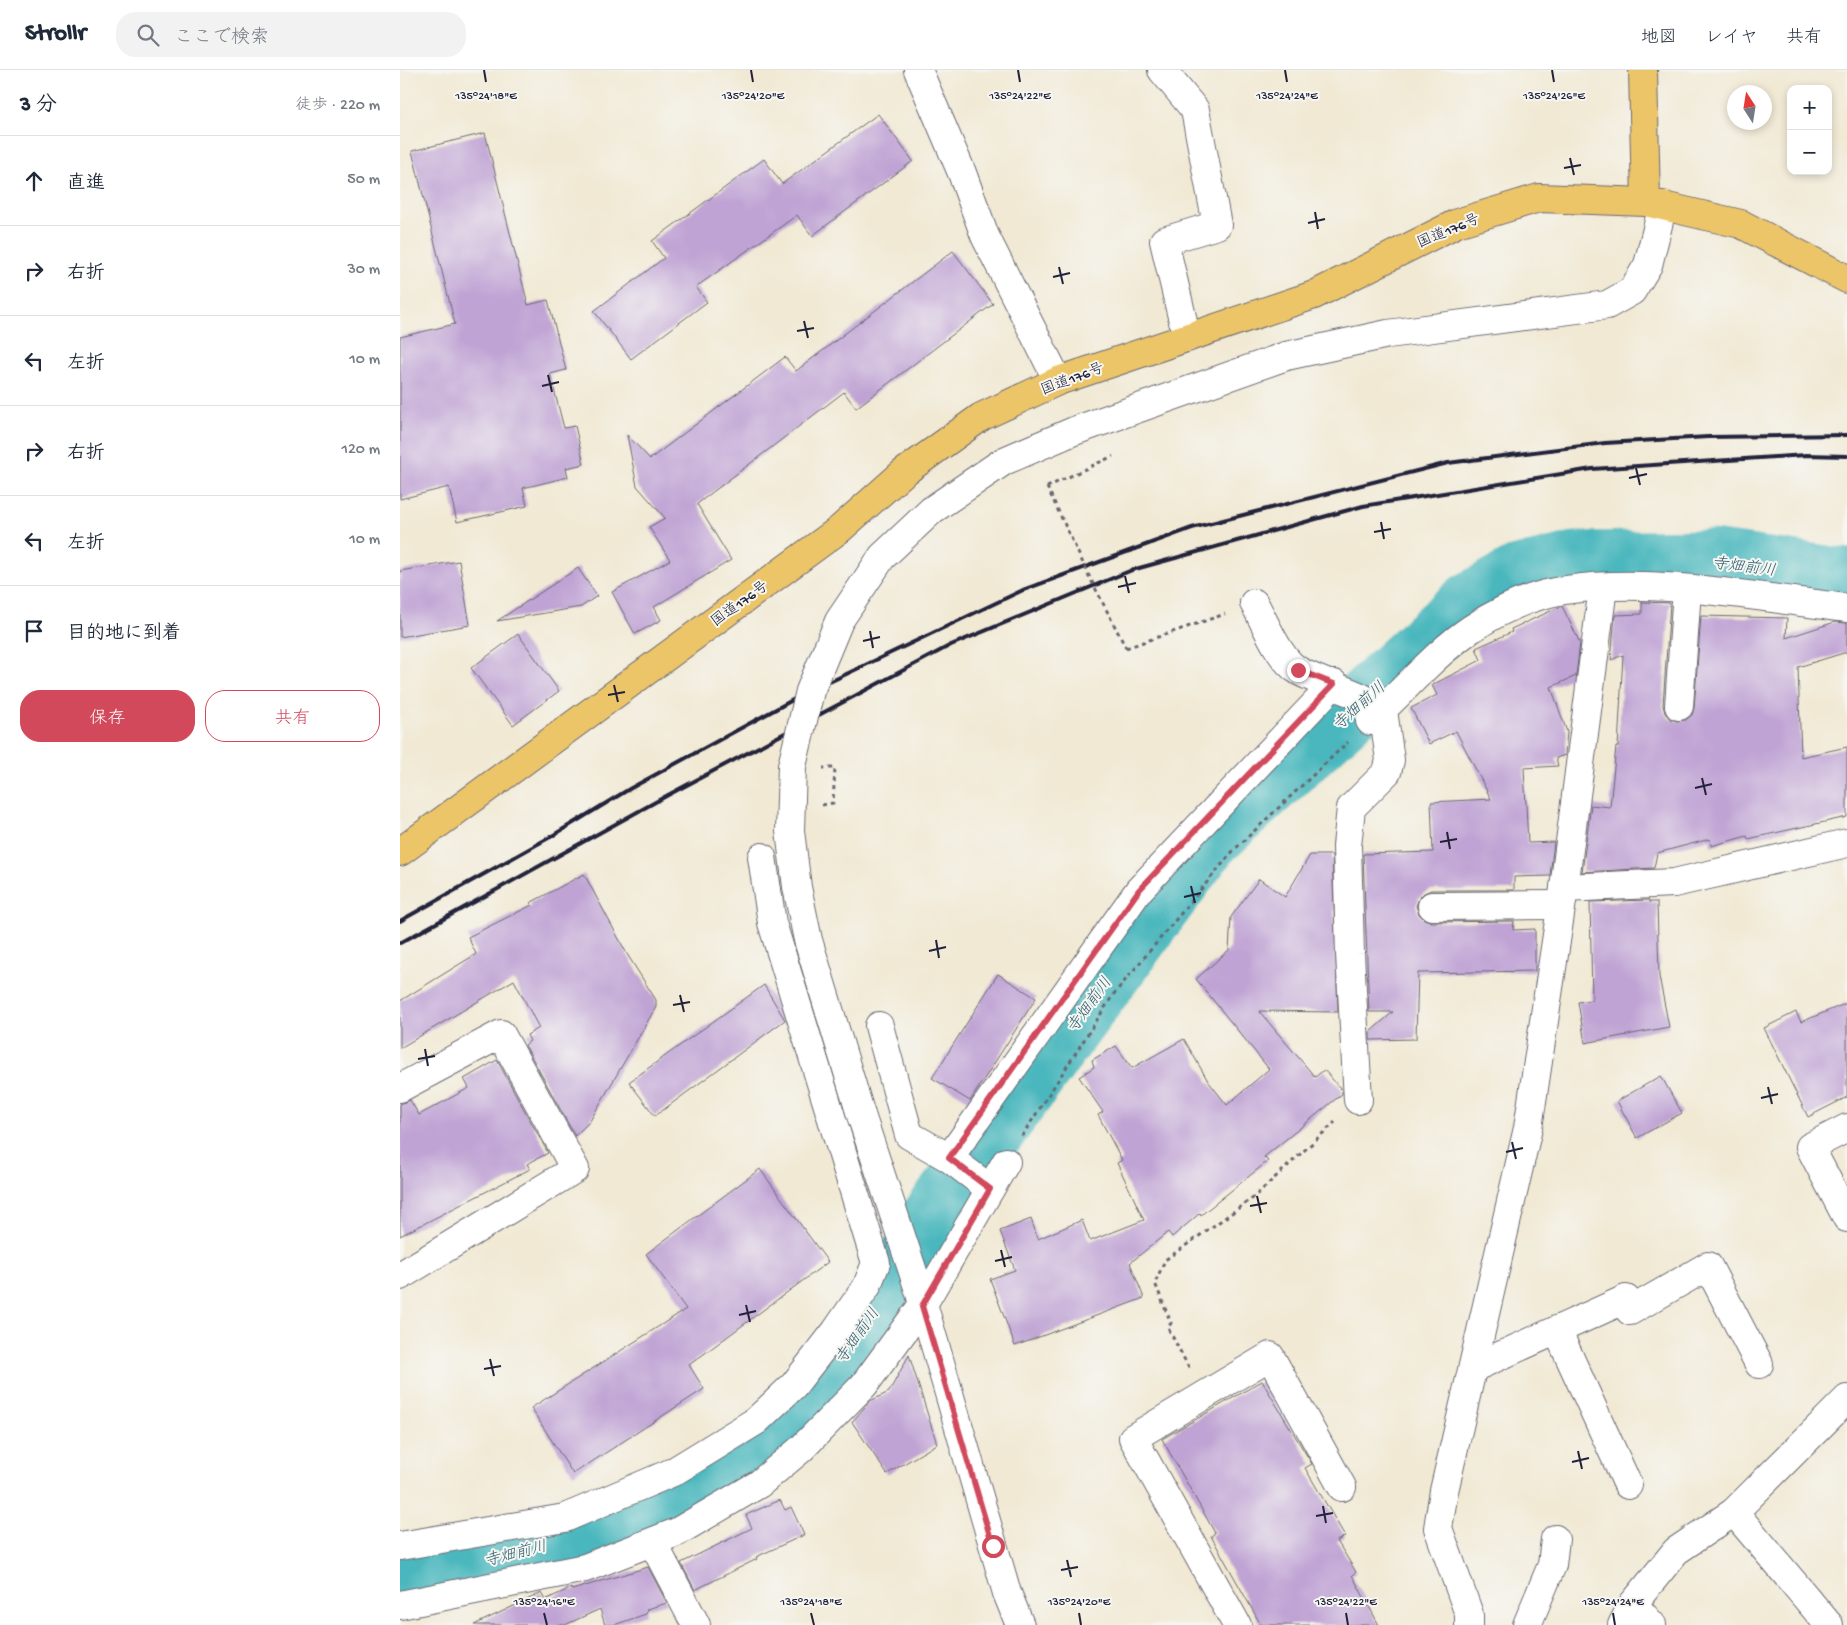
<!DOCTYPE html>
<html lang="ja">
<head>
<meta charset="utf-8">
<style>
	:root { --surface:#fff; --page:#f2f2f3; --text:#1f2937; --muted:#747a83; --line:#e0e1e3; --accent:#d1495b }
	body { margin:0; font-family:"Gochi Hand","Klee One",sans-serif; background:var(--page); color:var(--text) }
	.controls { position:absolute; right:15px; top:15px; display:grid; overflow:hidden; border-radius:10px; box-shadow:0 2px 8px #0003 }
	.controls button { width:45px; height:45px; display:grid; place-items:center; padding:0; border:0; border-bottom:1px solid var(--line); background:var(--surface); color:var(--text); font:25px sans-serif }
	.compass { position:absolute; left:1327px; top:15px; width:45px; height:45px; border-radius:50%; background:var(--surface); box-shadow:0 2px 8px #0003; rotate:348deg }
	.stop { position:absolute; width:15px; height:15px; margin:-11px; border:4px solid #d1495b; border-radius:50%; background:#fff }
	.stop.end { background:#d1495b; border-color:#fff; box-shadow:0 1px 5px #0008 }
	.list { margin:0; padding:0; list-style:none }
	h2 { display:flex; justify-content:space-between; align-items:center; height:65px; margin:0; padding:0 20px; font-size:21px }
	h2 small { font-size:16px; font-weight:400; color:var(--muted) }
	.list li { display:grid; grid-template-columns:32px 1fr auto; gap:15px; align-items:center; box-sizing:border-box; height:90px; padding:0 20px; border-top:1px solid var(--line) }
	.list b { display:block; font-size:19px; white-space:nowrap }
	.list em { font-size:16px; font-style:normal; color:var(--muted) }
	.actions { display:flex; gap:10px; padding:15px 20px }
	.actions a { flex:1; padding:11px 0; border:1px solid var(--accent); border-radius:20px; text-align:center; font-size:18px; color:var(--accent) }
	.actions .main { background:var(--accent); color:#fff }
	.icon { flex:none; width:28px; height:28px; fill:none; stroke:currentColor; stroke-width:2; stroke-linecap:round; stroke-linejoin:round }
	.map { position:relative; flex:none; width:1447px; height:1555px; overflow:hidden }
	header { display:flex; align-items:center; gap:30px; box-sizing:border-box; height:70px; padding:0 25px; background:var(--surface); border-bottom:1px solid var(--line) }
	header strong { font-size:24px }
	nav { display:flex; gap:28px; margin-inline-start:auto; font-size:18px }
	.search { width:350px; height:45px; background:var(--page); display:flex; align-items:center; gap:12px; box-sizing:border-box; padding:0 18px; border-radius:20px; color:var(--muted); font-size:19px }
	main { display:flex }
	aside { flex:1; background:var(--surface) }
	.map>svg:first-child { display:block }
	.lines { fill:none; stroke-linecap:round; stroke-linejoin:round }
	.river { stroke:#48b7bd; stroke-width:61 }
	.building { fill:#bfa3d4 }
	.minor-casing { stroke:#6a6871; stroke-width:30 }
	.major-casing { stroke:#6a6871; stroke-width:30 }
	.highway-casing { stroke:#6a6871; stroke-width:30 }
	.path { stroke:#6a6871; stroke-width:3; stroke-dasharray:4 4; stroke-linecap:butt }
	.minor { stroke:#fff; stroke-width:28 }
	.major { stroke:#edc569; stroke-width:28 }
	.highway { stroke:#edc569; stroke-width:28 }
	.rail { stroke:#22223b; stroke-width:4 }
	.minor-bridge-casing { stroke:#6a6871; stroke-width:30; stroke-linecap:butt }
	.path-bridge { stroke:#6a6871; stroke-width:3; stroke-dasharray:4 4; stroke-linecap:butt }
	.minor-bridge { stroke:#fff; stroke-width:28 }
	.route { stroke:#d1495b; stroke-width:6 }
	.ticks { fill:none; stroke:#22223b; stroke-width:2 }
	.labels { text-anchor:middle; stroke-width:4; stroke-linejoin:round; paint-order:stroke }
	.street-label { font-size:15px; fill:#22223b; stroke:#f6f6f2 }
	.water-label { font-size:16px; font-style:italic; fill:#315e6f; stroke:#f6f6f2 }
	.ticks-label { font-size:12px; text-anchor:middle; fill:#22223b; stroke:#f6f6f2; stroke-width:4; stroke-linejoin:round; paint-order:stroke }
</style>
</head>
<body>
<header>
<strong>Strollr</strong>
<div class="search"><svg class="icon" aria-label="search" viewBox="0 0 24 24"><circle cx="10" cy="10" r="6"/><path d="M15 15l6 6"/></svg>ここで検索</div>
<nav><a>地図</a><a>レイヤ</a><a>共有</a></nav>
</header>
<main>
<aside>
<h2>3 分<small>徒歩 · 220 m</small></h2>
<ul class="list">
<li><svg class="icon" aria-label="ahead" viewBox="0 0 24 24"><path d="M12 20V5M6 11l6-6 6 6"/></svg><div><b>直進</b></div><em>50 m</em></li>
<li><svg class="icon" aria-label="right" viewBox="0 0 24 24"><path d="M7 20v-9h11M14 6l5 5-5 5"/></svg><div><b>右折</b></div><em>30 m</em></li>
<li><svg class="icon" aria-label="left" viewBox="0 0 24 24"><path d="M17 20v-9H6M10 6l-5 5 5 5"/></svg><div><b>左折</b></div><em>10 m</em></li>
<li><svg class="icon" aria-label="right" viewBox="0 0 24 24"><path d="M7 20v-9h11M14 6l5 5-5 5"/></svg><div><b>右折</b></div><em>120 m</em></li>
<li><svg class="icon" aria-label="left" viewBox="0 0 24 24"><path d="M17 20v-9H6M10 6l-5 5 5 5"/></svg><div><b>左折</b></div><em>10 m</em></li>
<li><svg class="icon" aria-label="arrive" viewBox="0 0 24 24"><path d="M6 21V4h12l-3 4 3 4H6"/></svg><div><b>目的地に到着</b></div></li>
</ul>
<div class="actions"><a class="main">保存</a><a>共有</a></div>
</aside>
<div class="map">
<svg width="1447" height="1555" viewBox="0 0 1447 1555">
	<rect width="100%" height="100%" fill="#f6f6f2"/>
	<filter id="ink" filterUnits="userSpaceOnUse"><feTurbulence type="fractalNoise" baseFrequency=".02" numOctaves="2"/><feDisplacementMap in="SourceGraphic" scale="10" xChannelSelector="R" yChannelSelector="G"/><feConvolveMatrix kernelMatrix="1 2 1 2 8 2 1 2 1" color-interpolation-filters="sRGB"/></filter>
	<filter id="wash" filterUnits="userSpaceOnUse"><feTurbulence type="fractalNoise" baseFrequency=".0096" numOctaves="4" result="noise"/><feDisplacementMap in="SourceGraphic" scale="20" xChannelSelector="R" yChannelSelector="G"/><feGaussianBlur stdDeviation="1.12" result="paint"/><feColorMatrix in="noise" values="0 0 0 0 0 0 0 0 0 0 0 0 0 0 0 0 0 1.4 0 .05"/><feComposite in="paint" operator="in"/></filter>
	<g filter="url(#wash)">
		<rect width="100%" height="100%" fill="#f1e9d4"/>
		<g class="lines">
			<polyline class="river" points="0,1512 243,1449 294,1429 362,1381 441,1289 521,1170 525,1156 809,771 1069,533 1118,506 1176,492 1311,490 1447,509"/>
		</g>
		<g id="blocks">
			<g class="building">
				<polygon points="478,44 513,91 412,166 397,145 296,217 307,232 231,289 194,241 264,188 252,171 364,89 382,114"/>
				<polygon points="85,63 128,235 148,230 166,300 150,304 164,358 175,356 184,394 166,398 168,407 123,418 127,436 57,452 49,417 0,429 0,267 55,254 12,81"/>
				<polygon points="553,181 593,234 456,338 444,322 297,434 331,490 254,537 261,550 235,564 212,522 270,490 249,457 265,448 237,416 227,365 250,389 385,287 396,301"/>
				<polygon points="59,491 70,555 0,567 0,501"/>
				<polygon points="178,498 197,526 181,537 97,551"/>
				<polygon points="1242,532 1270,533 1263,635 1265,643 1270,649 1277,651 1286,650 1292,645 1294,638 1301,546 1387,548 1386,568 1435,552 1447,553 1447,582 1398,597 1401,687 1447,677 1447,747 1348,769 1347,766 1311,776 1310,769 1257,783 1254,798 1182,802 1191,735 1210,737 1216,677 1218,677 1223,585 1211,590 1215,545 1242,544"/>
				<polygon points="1162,536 1180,573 1176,606 1151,617 1167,662 1165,685 1156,688 1158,696 1124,698 1128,773 1154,772 1150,806 1114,807 1114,820 1031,820 1024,823 1019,828 1016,836 1019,844 1024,849 1032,852 1114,851 1113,860 1135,859 1135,901 1018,903 1016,969 970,970 970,962 993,942 969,942 963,784 1033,782 1031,732 1091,729 1056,661 1029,674 1011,638 1037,625 1032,615 1081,590 1076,578 1112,562 1111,559"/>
				<polygon points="118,564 159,621 113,655 71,598"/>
				<polygon points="910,785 932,785 938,942 859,941 915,1007 924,1000 942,1020 942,1024 864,1087 868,1091 801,1145 800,1143 772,1167 768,1162 730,1193 744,1228 615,1276 590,1209 615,1200 600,1161 631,1149 638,1169 682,1150 690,1171 744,1150 717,1093 722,1090 698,1045 703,1042 679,1007 694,997 692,990 716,976 732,998 784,969 808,1011 827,1035 869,999 796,909 829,880 831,847 859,809 885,827"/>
				<polygon points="184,804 227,884 256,930 256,937 190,1051 175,1066 125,975 130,971 127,965 139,958 114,910 0,978 0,931 76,884 68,867 132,835 130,833"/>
				<polygon points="1249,830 1249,832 1257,832 1259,906 1269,957 1185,973 1178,932 1192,930 1190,832"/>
				<polygon points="598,904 636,928 570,1031 532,1008"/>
				<polygon points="364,915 385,950 255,1046 229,1012"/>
				<polygon points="1447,933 1447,1027 1408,1047 1364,958 1396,942 1401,952"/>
				<polygon points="97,990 148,1083 127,1094 130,1099 0,1166 0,1034 10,1030 19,1045 69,1018 64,1009"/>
				<polygon points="1261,1006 1282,1043 1237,1068 1217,1031"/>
				<polygon points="360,1099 428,1192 289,1295 304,1319 173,1404 131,1338 286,1239 246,1184"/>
				<polygon points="509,1285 537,1374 487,1404 452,1352 470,1331 489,1322"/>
				<polygon points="862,1311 912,1394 905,1398 945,1466 937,1471 956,1502 952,1505 979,1555 861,1555 811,1466 815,1463 762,1369"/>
				<polygon points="380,1430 385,1440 391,1437 404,1465 356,1487 357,1489 295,1520 281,1493 352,1458 346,1445"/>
				<polygon points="248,1497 267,1533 247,1539 246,1544 214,1555 205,1555 200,1539 165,1555 74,1555 141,1523 145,1530 171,1518 172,1520"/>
			</g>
		</g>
	</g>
	<g filter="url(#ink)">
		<use href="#blocks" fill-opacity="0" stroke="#6a6871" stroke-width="1"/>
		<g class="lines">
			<defs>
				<g id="minor">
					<polyline points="518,0 562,103 585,166 658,311"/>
					<polyline points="762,0 795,40 817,155 764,171 787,268"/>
					<polyline points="886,286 988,264 1207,235 1232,221 1248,195 1263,135"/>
					<path d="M854,533C865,552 879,590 899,601C926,616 955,620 983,640L990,690L987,702L951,738L947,776L950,884L958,1030"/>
					<polyline points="1279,636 1287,520"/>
					<path d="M970,651C1004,621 1034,584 1071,559C1098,541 1132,525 1165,520C1255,507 1356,527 1447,538"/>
					<polyline points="1164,818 1274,813 1447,773"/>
					<polyline points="1032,836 1161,835"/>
					<polyline points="479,956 509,1065 549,1088 590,1119"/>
					<polyline points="0,1018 101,964 175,1099 0,1206"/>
					<polyline points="461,1045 519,1220 607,1523 620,1555"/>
					<polyline points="1447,1058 1410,1077 1447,1148"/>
					<polyline points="549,1088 739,820 934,614"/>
					<polyline points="1157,1260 1228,1415"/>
					<polyline points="1073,1298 1226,1229 1230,1241 1308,1196 1359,1294"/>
					<polyline points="1334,1442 1429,1555"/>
					<polyline points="253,1473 296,1555"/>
					<polyline points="0,1476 165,1448 273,1402 356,1351 394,1315 436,1261 467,1216 476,1193 372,853 362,787"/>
					<polyline points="1233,1534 1252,1555"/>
					<polyline points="0,1535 185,1498 277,1462 359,1414 401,1379 464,1315 522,1236 606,1092"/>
					<polyline points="837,1555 733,1368 870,1286 942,1417"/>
					<polyline points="1069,1555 1069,1544 1038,1458 1044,1421 1128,1058 1164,818 1203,517"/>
					<polyline points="1127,1555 1152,1495 1155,1469"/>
					<polyline points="1222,1555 1233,1534 1276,1481 1334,1442 1447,1329"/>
				</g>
				<polyline id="major" points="1243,0 1246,132"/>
				<polyline id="highway" points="0,782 440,459 503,403 581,347 658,311 914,225 1057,153 1139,128 1246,132 1341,154 1447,209"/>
			</defs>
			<use href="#minor" class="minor-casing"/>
			<use href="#major" class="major-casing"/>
			<use href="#highway" class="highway-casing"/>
			<g class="path">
				<polyline points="647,417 713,386"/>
				<polyline points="726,578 825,544"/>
				<polyline points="422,735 433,733 435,698 423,698"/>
				<polyline points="622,1066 713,925 833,781 948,672"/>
				<polyline points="789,1298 768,1258 771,1253 755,1213 765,1190 853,1128 935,1052"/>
			</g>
			<use href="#minor" class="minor"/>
			<use href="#major" class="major"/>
			<use href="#highway" class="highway"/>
			<g class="rail">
				<polyline points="0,851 152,766 231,718 398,627 623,520 792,458 1048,393 1205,373 1308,367 1447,365"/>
				<polyline points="0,873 268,725 551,575 732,500 963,436 1192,399 1406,385 1447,386"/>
			</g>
			<defs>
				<polyline id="minor-bridge" points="461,1045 408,870 397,817 390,761 392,696 410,621 439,551 482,487 532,440 604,391 674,361 886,286"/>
			</defs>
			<use href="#minor-bridge" class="minor-bridge-casing"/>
			<polyline class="path-bridge" points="647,417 689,506 726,578"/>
			<use href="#minor-bridge" class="minor-bridge"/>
		</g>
	</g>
	<g class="lines" filter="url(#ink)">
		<polyline class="route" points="593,1476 522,1236 590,1119 549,1088 739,820 934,614 898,600"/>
	</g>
	<path class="ticks" d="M84,0L86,12M351,0L353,12M618,0L620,12M885,0L887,12M1152,0L1154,12M1170,88L1174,105M1164,98L1181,95M915,142L918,159M908,153L925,149M659,197L663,214M653,207L670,203M404,251L408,268M397,261L414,258M148,305L152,322M142,316L159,312M1236,398L1240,415M1229,408L1247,404M981,452L984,469M974,462L991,459M725,506L729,523M718,517L736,513M470,561L473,578M463,571L480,567M214,615L218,632M208,625L225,622M1302,708L1306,725M1295,718L1312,714M1047,762L1050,779M1040,772L1057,769M791,816L795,833M784,827L801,823M536,870L539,888M529,881L546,877M280,925L284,942M273,935L290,932M25,979L28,996M18,989L35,986M1368,1017L1372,1034M1361,1028L1378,1024M1112,1072L1116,1089M1106,1082L1123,1078M857,1126L861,1143M850,1136L867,1133M601,1180L605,1197M595,1191L612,1187M346,1235L350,1252M339,1245L356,1241M90,1289L94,1306M84,1299L101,1296M1178,1381L1182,1399M1172,1392L1189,1388M923,1436L926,1453M916,1446L933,1443M667,1490L671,1507M661,1500L678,1497M144,1543L147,1555M411,1543L414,1555M679,1543L681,1555M946,1543L948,1555M1213,1543L1215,1555"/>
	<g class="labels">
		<g class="street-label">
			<text transform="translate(1048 160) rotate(-23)" y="5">国道176号</text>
			<text transform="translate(672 308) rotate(-21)" y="5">国道176号</text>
			<text transform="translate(339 533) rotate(-36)" y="5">国道176号</text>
		</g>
		<g class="water-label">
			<text transform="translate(1344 495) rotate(7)" y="6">寺畑前川</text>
			<text transform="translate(958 635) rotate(-42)" y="6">寺畑前川</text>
			<text transform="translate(688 934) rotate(-54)" y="6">寺畑前川</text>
			<text transform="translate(456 1265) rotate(-55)" y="6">寺畑前川</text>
			<text transform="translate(115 1482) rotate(-14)" y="6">寺畑前川</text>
		</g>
	</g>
	<g class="ticks-label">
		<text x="86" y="29">135°24'18"E</text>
		<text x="353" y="29">135°24'20"E</text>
		<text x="620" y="29">135°24'22"E</text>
		<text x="887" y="29">135°24'24"E</text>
		<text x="1154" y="29">135°24'26"E</text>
		<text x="144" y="1535">135°24'16"E</text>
		<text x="411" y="1535">135°24'18"E</text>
		<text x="679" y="1535">135°24'20"E</text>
		<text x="946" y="1535">135°24'22"E</text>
		<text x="1213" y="1535">135°24'24"E</text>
	</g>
</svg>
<div class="controls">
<button>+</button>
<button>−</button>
</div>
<svg class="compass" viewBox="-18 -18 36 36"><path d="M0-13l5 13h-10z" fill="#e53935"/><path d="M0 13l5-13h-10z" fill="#747a83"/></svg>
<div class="stop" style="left:593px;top:1476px"></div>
<div class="stop end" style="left:898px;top:600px"></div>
</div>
</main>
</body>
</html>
